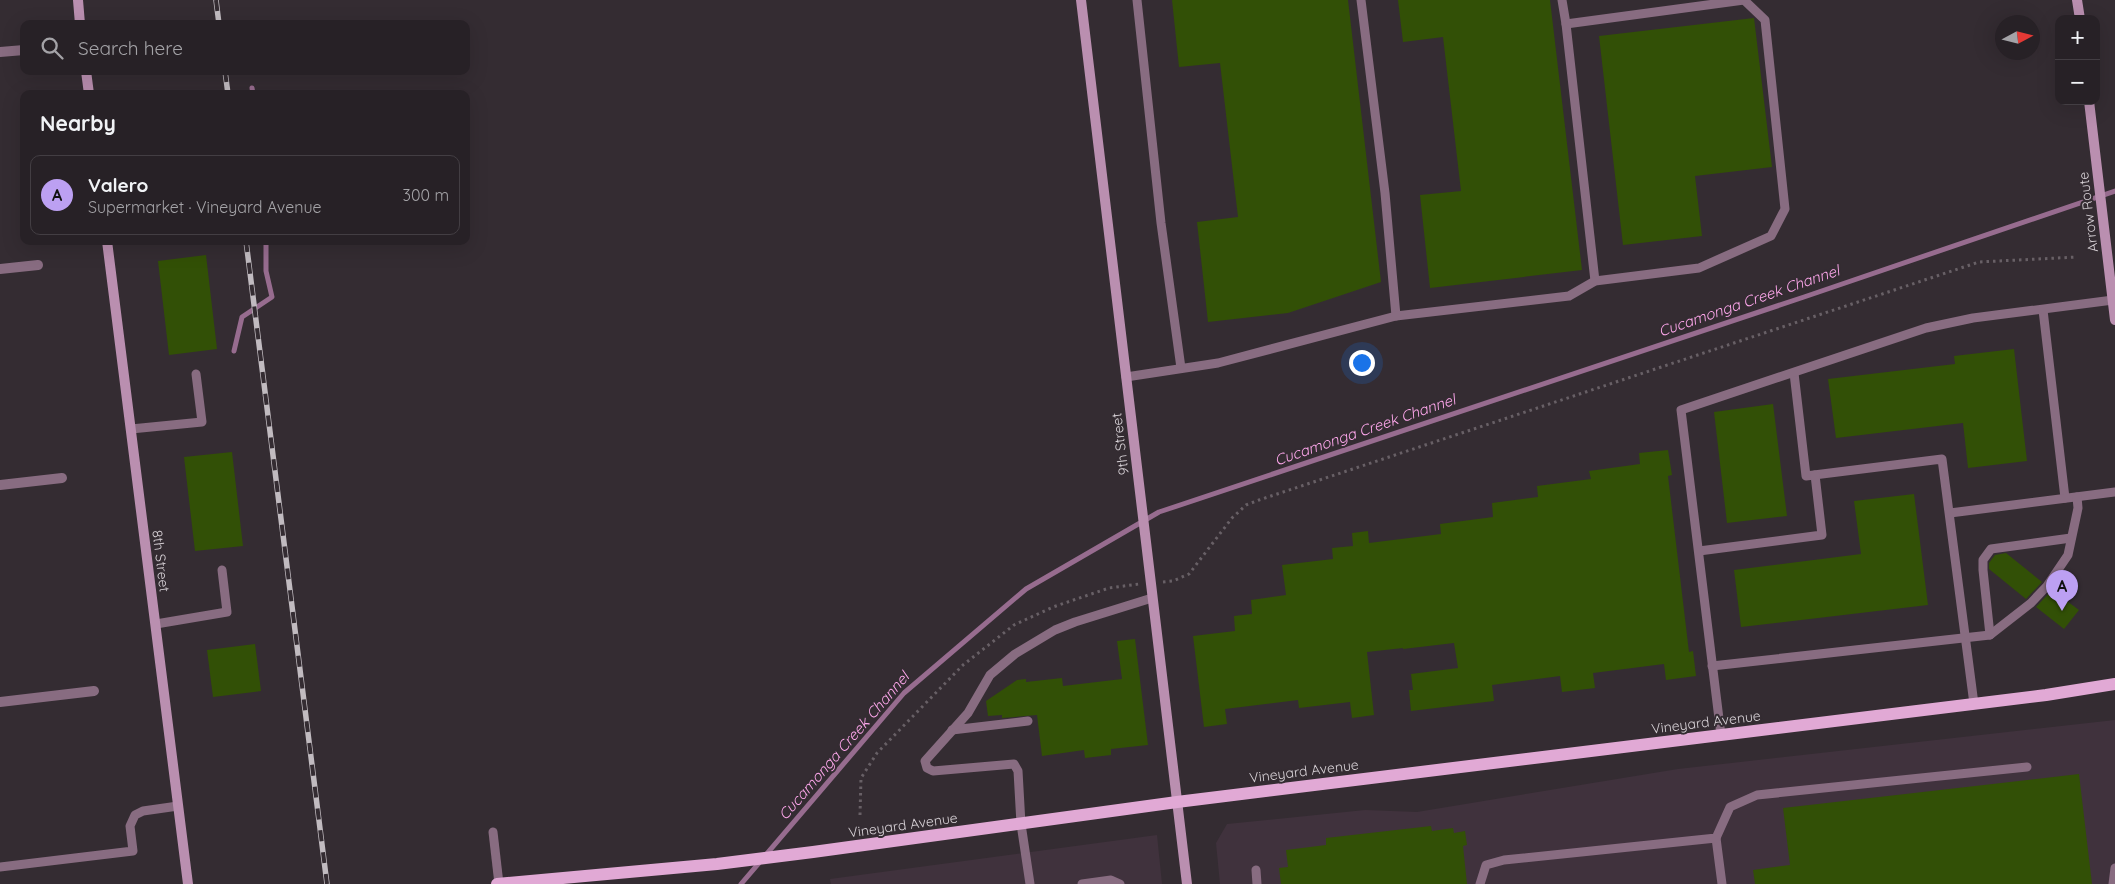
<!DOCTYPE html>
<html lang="en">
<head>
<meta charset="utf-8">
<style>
	:root { --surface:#272126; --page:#332e32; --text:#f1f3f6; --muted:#a4a3a7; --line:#433e43; --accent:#bca0f2 }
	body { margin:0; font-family:Quicksand,sans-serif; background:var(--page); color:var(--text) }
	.controls { position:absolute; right:15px; top:15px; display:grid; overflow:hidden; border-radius:10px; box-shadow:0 5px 20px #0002 }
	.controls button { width:45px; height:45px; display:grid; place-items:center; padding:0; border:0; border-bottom:1px solid var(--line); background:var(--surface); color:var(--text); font:25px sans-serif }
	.compass { position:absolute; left:1995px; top:15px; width:45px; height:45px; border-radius:50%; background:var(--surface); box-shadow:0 5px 20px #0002; rotate:83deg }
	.you { position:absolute; left:1361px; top:362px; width:18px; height:18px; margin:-12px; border:4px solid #fff; border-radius:50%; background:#1a73e8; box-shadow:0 0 0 8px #1a73e833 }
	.badge { display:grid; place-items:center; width:32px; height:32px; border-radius:50%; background:var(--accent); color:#111; font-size:16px; font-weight:700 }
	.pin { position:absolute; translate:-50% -41px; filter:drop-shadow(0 1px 2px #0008) }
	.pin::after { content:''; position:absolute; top:26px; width:18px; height:15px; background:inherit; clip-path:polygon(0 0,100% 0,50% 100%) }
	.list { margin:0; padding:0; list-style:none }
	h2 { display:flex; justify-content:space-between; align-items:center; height:65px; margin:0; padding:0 20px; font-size:21px }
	h2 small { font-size:16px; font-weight:400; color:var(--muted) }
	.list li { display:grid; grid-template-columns:32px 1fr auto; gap:15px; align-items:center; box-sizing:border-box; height:80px; margin:0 10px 10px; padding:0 10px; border:1px solid var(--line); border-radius:10px }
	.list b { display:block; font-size:19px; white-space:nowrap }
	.list p { margin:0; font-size:16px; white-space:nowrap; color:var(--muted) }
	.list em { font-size:16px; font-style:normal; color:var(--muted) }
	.icon { flex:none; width:28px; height:28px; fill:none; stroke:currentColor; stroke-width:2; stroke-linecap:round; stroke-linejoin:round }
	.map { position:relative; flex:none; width:2115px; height:884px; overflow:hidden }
	.search { position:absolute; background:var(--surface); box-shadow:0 5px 20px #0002; left:20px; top:20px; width:450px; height:55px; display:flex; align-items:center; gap:12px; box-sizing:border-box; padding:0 18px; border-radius:10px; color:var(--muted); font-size:19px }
	.panel { position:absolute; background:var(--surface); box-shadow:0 5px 20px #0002; left:20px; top:90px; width:450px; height:155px; border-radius:10px }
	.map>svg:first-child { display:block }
	.built { fill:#40323d }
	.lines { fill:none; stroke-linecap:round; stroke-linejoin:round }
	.stream { stroke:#976c8f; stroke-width:5 }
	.building { fill:#325006 }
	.path { stroke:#686066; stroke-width:3; stroke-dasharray:2.5 4; stroke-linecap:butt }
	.lane { stroke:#886c81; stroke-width:9 }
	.street { stroke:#886c81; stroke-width:10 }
	.secondary { stroke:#ba8fb0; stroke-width:10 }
	.primary { stroke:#e1a9d5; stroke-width:12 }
	.rail-casing { stroke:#c1bbc0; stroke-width:5.5 }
	.rail { stroke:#342c32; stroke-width:4; stroke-dasharray:11; stroke-linecap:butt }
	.labels { text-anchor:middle; stroke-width:4; stroke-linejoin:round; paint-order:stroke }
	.street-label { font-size:14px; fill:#d7d1d6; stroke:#342c32 }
	.water-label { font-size:15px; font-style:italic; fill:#ffa8ed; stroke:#342c32 }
</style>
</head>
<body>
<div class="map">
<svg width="2115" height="884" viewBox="0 0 2115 884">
	<rect width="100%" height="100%" fill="#342c32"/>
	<g class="built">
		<polygon points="2115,720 2115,884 1220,884 1216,843 1227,824 1365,810 1417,812 1678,769"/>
		<polygon points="1157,835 1162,884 831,884 830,879"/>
	</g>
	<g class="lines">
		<g class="stream">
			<polyline points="252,88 253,94"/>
			<polyline points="234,351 242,317 272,297 266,271 266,241"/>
			<polyline points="741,884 904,693 1026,589 1159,512 1804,297 2115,191"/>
		</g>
	</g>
	<g class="building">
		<polygon points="1172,0 1348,0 1381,282 1288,313 1208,322 1197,222 1238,217 1220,63 1179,67"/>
		<polygon points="1398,0 1550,0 1582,270 1430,288 1420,195 1461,191 1443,37 1403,42"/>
		<polygon points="1754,18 1772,167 1695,176 1702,236 1623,245 1599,36"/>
		<polygon points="206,255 217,349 169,355 158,261"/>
		<polygon points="2014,349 2027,461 1968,468 1963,423 1836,438 1828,379 1955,364 1954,356"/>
		<polygon points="1773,404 1787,516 1727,523 1714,412"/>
		<polygon points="1668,450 1672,475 1668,476 1689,652 1693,651 1696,676 1666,680 1664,664 1593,673 1595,688 1562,692 1560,676 1492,685 1494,701 1411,711 1409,690 1413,690 1411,674 1458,668 1454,643 1403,649 1403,648 1367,652 1374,715 1352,718 1350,702 1299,708 1298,700 1225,709 1227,724 1204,727 1193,636 1235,631 1234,616 1252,614 1251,600 1286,595 1282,565 1333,559 1332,548 1353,546 1352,533 1368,531 1369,543 1441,534 1440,524 1493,517 1492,503 1538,497 1537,486 1591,479 1589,471 1640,464 1639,453"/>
		<polygon points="232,452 243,546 195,551 184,457"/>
		<polygon points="1914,494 1928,605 1741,627 1734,570 1861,554 1854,501"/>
		<polygon points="2006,553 2042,582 2026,599 1989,569 1989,563 1995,555"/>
		<polygon points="2052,590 2079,610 2064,629 2036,607"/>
		<polygon points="1135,639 1148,745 1111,749 1111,755 1085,758 1084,750 1042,756 1037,715 1002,718 1002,715 988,716 986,701 1017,680 1026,679 1026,682 1062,678 1063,686 1122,679 1117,641"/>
		<polygon points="255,644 261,691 213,697 207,650"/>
		<polygon points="2079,774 2092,884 1755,884 1753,870 1790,865 1783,808"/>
		<polygon points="1431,826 1432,831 1453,828 1454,833 1465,831 1467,845 1463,846 1467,884 1281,884 1279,868 1288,867 1286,850 1326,845 1326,838"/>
	</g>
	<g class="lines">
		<g class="path">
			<polyline points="1163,582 1173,581 1189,574 1232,518 1246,505 1259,500 1979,262 2077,257"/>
			<polyline points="860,815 861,778 877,753 963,665 1014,625 1053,607 1109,588 1139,584"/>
		</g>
		<g class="lane">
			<polyline points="1137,0 1161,223 1181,368"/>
			<polyline points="1361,0 1385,193 1396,316"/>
			<polyline points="1562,0 1566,24"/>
			<polyline points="1595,281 1566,24 1744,0"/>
			<polyline points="2043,310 2065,498"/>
			<polyline points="1794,373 1806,476 1942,459 1974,704"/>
			<polyline points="1126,377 1218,363 1396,316 1569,296 1595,281 1699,268 1771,236 1785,209 1765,20 1744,0"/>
			<polyline points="131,429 202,422 196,374"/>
			<polyline points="1950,513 2115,492"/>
			<polyline points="1699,551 1822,535 1815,475"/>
			<polyline points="156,624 227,612 222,570"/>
			<polyline points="1990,635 1983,570 1983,560 1991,549 2071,538"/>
			<polyline points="1712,666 1990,635 2031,603 2047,586 2068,555 2078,508 2077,497"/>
			<polyline points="952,730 1028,721"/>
			<polyline points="1721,735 1681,410 1926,328 1973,318 2113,300"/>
			<polyline points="493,832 499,884"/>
			<polyline points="1716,838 1722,884"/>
			<polyline points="0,867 133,851 130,826 135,815 143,811 178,806"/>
			<polyline points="1256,870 1257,884"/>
			<polyline points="1030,884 1021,824 1018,771 1014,764 933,771 927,768 925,761 968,713 990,675 1015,654 1055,630 1075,622 1152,598"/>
			<polyline points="1082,884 1111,880 1120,884"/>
			<polyline points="1480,884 1486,865 1504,860 1716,838 1730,807 1757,795 2027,767"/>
			<polyline points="2113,884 2115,868"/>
		</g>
		<g class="street">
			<polyline points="0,52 24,50"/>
			<polyline points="0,269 38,265"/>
			<polyline points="0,485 62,478"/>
			<polyline points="0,702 94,691"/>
		</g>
		<g class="secondary">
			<polyline points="78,0 80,24"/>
			<polyline points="1081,0 1187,884"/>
			<polyline points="2077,0 2080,19"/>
			<polyline points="86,71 89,94"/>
			<polyline points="2089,101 2115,320"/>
			<polyline points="107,241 188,884"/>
		</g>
		<polyline class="primary" points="497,884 717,864 813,852 1177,802 2046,695 2115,684"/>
		<defs>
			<g id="rail">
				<polyline points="216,0 219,24"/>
				<polyline points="225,71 228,94"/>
				<polyline points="246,241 327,884"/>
			</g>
		</defs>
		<use href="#rail" class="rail-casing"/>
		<use href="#rail" class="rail"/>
	</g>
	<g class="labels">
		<g class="street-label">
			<text transform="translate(2088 212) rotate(-97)" y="5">Arrow Route</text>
			<text transform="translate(1120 444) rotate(-97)" y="5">9th Street</text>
			<text transform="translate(161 561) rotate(83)" y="5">8th Street</text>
			<text transform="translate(1706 722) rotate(-7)" y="5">Vineyard Avenue</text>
			<text transform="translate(1304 771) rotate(-7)" y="5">Vineyard Avenue</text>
			<text transform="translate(903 825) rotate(-8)" y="5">Vineyard Avenue</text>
		</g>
		<g class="water-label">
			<text transform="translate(1749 301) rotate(-19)" y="5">Cucamonga Creek Channel</text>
			<text transform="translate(1365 430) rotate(-19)" y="5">Cucamonga Creek Channel</text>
			<text transform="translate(844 746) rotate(-49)" y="5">Cucamonga Creek Channel</text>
		</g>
	</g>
</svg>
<div class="controls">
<button>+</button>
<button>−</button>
</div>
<svg class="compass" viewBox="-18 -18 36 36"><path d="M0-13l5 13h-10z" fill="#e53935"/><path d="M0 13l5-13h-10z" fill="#a4a3a7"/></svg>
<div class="you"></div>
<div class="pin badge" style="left:2062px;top:611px">A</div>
<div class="search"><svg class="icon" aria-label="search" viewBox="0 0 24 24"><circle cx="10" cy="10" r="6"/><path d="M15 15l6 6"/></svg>Search here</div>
<section class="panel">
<h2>Nearby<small></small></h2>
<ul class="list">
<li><span class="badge">A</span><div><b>Valero</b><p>Supermarket · Vineyard Avenue</p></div><em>300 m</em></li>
</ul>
</section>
</div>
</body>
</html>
